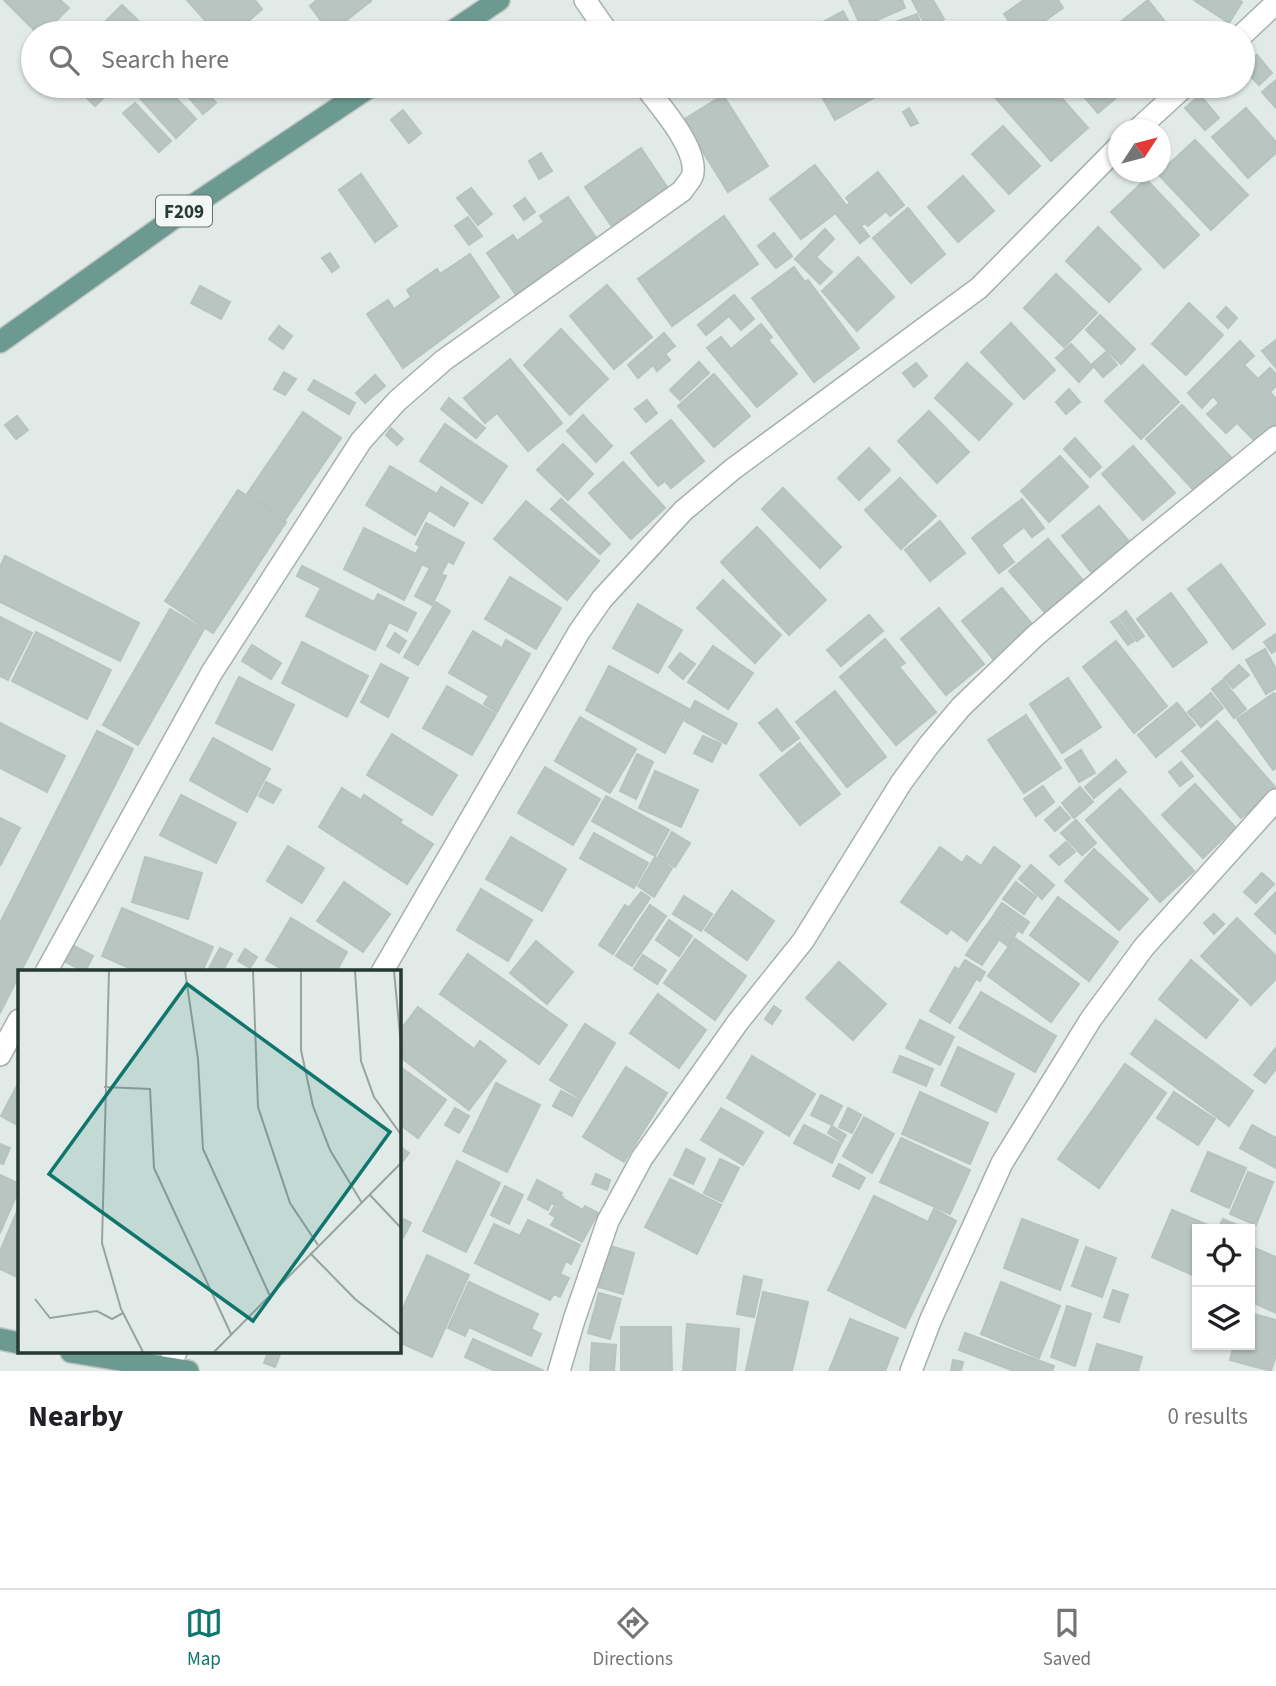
<!DOCTYPE html>
<html lang="en">
<head>
<meta charset="utf-8">
<style>
	:root { --surface:#fff; --page:#f6f6f6; --text:#202124; --muted:#757577; --line:#e0e0e0; --accent:#0f766e }
	body { margin:0; font-family:"Source Sans 3",sans-serif; background:var(--page); color:var(--text) }
	.controls { position:absolute; right:21px; bottom:21px; display:grid; overflow:hidden; border-radius:0px; box-shadow:0 2px 5px #0004 }
	.controls button { width:63px; height:63px; display:grid; place-items:center; padding:0; border:0; border-bottom:2px solid var(--line); background:var(--surface); color:var(--text); font:35px sans-serif }
	.compass { position:absolute; left:1108px; top:119px; width:63px; height:63px; border-radius:50%; background:var(--surface); box-shadow:0 2px 5px #0004; rotate:54deg }
	.list { margin:0; padding:0; list-style:none }
	h2 { display:flex; justify-content:space-between; align-items:center; height:91px; margin:0; padding:0 28px; font-size:30px }
	h2 small { font-size:23px; font-weight:400; color:var(--muted) }
	.icon { flex:none; width:38px; height:38px; fill:none; stroke:currentColor; stroke-width:2; stroke-linecap:round; stroke-linejoin:round }
	.map { position:relative; flex:none; width:1276px; height:1371px; overflow:hidden }
	.search { position:absolute; background:var(--surface); box-shadow:0 2px 5px #0004; left:21px; right:21px; top:21px; height:77px; display:flex; align-items:center; gap:18px; box-sizing:border-box; padding:0 24px; border-radius:38px; color:var(--muted); font-size:26px }
	.sheet { height:217px; background:var(--surface) }
	nav { display:flex; justify-content:space-around; align-items:center; box-sizing:border-box; height:98px; border-top:2px solid var(--line); background:var(--surface); font-size:19px; color:var(--muted) }
	nav a { display:grid; justify-items:center; gap:4px }
	nav .on { color:var(--accent) }
	.map>svg:first-child { display:block }
	.building { fill:#b8c5c0; stroke:#b6c3be; stroke-width:2 }
	.lines { fill:none; stroke-linecap:round; stroke-linejoin:round }
	.minor-casing { stroke:#a6b1ae; stroke-width:24 }
	.major-casing { stroke:#bec4c2; stroke-width:24 }
	.minor { stroke:#fff; stroke-width:21 }
	.major { stroke:#6c9a91; stroke-width:21 }
	.labels { text-anchor:middle; stroke-width:5; stroke-linejoin:round; paint-order:stroke }
	.shield { fill:#f2f7f5; stroke:#62726f; stroke-width:2 }
	.shield-label { font-size:19px; font-weight:bold; fill:#253935 }
	.inset-road { fill:none; stroke:#96a3a0; stroke-width:2 }
	.view { fill:#0f766e; fill-opacity:0.15; stroke:#0f766e; stroke-width:3.5 }
	.inset-edge { fill:none; stroke:#253935; stroke-width:3.5 }
</style>
</head>
<body>
<div class="map">
<svg width="1276" height="1371" viewBox="0 0 1276 1371">
	<rect width="100%" height="100%" fill="#e2eae7"/>
	<g class="building">
		<polygon points="4,0 60,0 69,8 44,33 37,33"/>
		<polygon points="187,0 255,0 262,9 235,33 216,33"/>
		<polygon points="317,0 371,0 371,1 330,33 310,6"/>
		<polygon points="849,0 902,0 905,8 877,20 883,33 864,33"/>
		<polygon points="912,0 933,0 944,19 927,28"/>
		<polygon points="1024,0 1058,0 1063,8 1027,33 1017,33 1004,14"/>
		<polygon points="1148,0 1174,33 1111,33 1109,31"/>
		<polygon points="1194,0 1239,0 1242,2 1229,23"/>
		<polygon points="122,5 151,33 94,33"/>
		<polygon points="843,11 854,32 803,33"/>
		<polygon points="917,14 924,33 887,33 884,26"/>
		<polygon points="1257,55 1272,73 1259,85 1243,68"/>
		<polygon points="1276,80 1276,108 1262,92"/>
		<polygon points="75,86 116,86 95,106"/>
		<polygon points="153,86 165,86 196,119 176,138 140,98"/>
		<polygon points="179,86 201,86 216,103 203,114"/>
		<polygon points="816,86 871,86 877,96 835,120"/>
		<polygon points="985,86 1051,86 1088,128 1051,161"/>
		<polygon points="1075,86 1130,86 1098,113"/>
		<polygon points="723,95 768,166 728,192 683,120"/>
		<polygon points="1200,95 1219,118 1205,130 1185,108"/>
		<polygon points="135,103 171,141 159,152 123,113"/>
		<polygon points="909,108 918,123 911,126 903,112"/>
		<polygon points="1246,108 1276,142 1276,153 1248,178 1212,137"/>
		<polygon points="403,110 421,133 409,143 391,120"/>
		<polygon points="1003,126 1040,166 1009,194 972,154"/>
		<polygon points="1195,140 1248,195 1211,230 1158,174"/>
		<polygon points="641,148 671,193 615,231 585,187"/>
		<polygon points="541,153 552,171 539,179 529,161"/>
		<polygon points="815,165 846,205 801,239 770,199"/>
		<polygon points="878,172 904,205 890,216 886,211 868,226 865,223 861,226 869,236 860,243 836,214 850,203 846,198"/>
		<polygon points="361,174 397,226 375,242 339,190"/>
		<polygon points="963,176 994,211 958,242 928,207"/>
		<polygon points="1146,179 1199,235 1164,268 1111,212"/>
		<polygon points="471,188 492,214 478,225 457,198"/>
		<polygon points="568,197 599,242 518,298 487,253 513,235 517,241 544,222 540,216"/>
		<polygon points="525,198 535,212 524,220 514,206"/>
		<polygon points="908,208 945,254 911,283 873,238"/>
		<polygon points="724,216 758,264 672,326 638,279"/>
		<polygon points="468,217 482,236 469,245 455,226"/>
		<polygon points="1098,227 1141,269 1109,302 1066,261"/>
		<polygon points="825,229 834,239 816,257 832,272 820,284 795,259"/>
		<polygon points="774,233 792,256 776,268 758,246"/>
		<polygon points="330,253 339,267 332,272 322,258"/>
		<polygon points="470,254 499,297 403,368 367,314 388,300 394,309 411,297 407,290 437,269 440,274"/>
		<polygon points="858,257 894,297 857,331 822,291"/>
		<polygon points="794,267 805,282 808,280 859,348 814,382 752,298"/>
		<polygon points="1056,274 1097,313 1064,347 1024,308"/>
		<polygon points="607,285 652,337 614,369 570,316"/>
		<polygon points="200,286 230,302 221,319 191,303"/>
		<polygon points="734,295 754,319 741,330 729,316 706,335 698,325"/>
		<polygon points="1189,303 1223,335 1186,375 1152,344"/>
		<polygon points="1226,307 1237,318 1228,328 1217,317"/>
		<polygon points="1100,315 1135,349 1121,364 1086,330"/>
		<polygon points="1011,323 1055,370 1024,399 981,352"/>
		<polygon points="761,324 772,337 768,340 797,374 757,407 707,348 721,337 731,349"/>
		<polygon points="279,326 292,336 283,349 269,339"/>
		<polygon points="561,329 608,379 570,415 524,365"/>
		<polygon points="664,333 675,346 665,354 670,360 657,371 653,365 638,378 628,365"/>
		<polygon points="1276,340 1276,368 1262,351"/>
		<polygon points="1240,341 1254,356 1244,365 1258,379 1270,368 1276,374 1276,386 1270,392 1276,399 1276,430 1260,446 1237,423 1226,433 1207,414 1219,403 1213,396 1202,408 1188,393"/>
		<polygon points="1071,344 1093,367 1079,382 1056,358"/>
		<polygon points="1106,352 1117,365 1103,377 1092,364"/>
		<polygon points="510,359 562,423 528,451 497,413 485,423 464,398"/>
		<polygon points="699,362 709,373 680,400 670,390"/>
		<polygon points="916,363 927,376 914,387 903,373"/>
		<polygon points="967,363 1012,404 979,440 935,398"/>
		<polygon points="1143,365 1179,402 1141,439 1105,401"/>
		<polygon points="284,372 296,379 285,395 274,389"/>
		<polygon points="714,374 750,416 714,447 678,406"/>
		<polygon points="375,375 385,386 365,403 356,393"/>
		<polygon points="314,380 355,403 349,414 308,390"/>
		<polygon points="1069,389 1080,402 1066,414 1056,402"/>
		<polygon points="449,398 485,428 476,438 441,409"/>
		<polygon points="647,400 657,413 646,422 635,409"/>
		<polygon points="1182,405 1239,466 1203,500 1146,439"/>
		<polygon points="929,411 969,452 937,483 898,441"/>
		<polygon points="303,412 341,438 285,520 247,494"/>
		<polygon points="583,415 612,446 596,462 567,431"/>
		<polygon points="17,416 28,430 16,439 5,425"/>
		<polygon points="671,420 704,461 671,488 665,481 658,486 631,453"/>
		<polygon points="445,424 507,466 482,503 420,461"/>
		<polygon points="391,428 403,439 397,445 386,435"/>
		<polygon points="1075,438 1101,467 1090,477 1064,449"/>
		<polygon points="563,444 593,474 568,500 537,470"/>
		<polygon points="1133,446 1175,493 1143,520 1102,474"/>
		<polygon points="869,448 890,470 859,500 838,478"/>
		<polygon points="1060,456 1088,487 1049,522 1021,491"/>
		<polygon points="623,462 665,508 631,539 589,493"/>
		<polygon points="390,466 437,494 441,487 468,503 454,526 429,510 415,535 366,505"/>
		<polygon points="900,478 936,516 901,549 865,510"/>
		<polygon points="783,488 841,547 820,568 762,509"/>
		<polygon points="238,490 286,522 213,633 165,601"/>
		<polygon points="561,499 610,544 600,554 551,509"/>
		<polygon points="1022,499 1044,528 1032,537 1024,527 1001,545 1014,562 999,573 972,538"/>
		<polygon points="526,501 599,561 567,600 494,539"/>
		<polygon points="1099,506 1134,547 1096,578 1062,536"/>
		<polygon points="940,521 965,553 930,581 905,550"/>
		<polygon points="426,523 464,543 453,564 448,561 441,574 446,576 432,605 415,596 430,568 422,564 404,600 344,569 364,528 416,554 420,546 416,544"/>
		<polygon points="757,527 826,600 789,635 721,562"/>
		<polygon points="1048,539 1086,584 1048,616 1009,571"/>
		<polygon points="5,556 139,623 120,661 0,602 0,567"/>
		<polygon points="1221,564 1265,624 1233,649 1188,589"/>
		<polygon points="302,566 374,602 378,594 416,613 407,631 389,622 375,650 306,616 321,588 297,576"/>
		<polygon points="510,577 561,608 536,649 485,619"/>
		<polygon points="723,580 781,635 755,663 697,608"/>
		<polygon points="1002,588 1038,631 998,665 962,621"/>
		<polygon points="1171,593 1207,642 1173,667 1137,619"/>
		<polygon points="436,602 450,611 418,665 404,657"/>
		<polygon points="638,604 682,630 658,673 613,648"/>
		<polygon points="939,608 984,664 946,695 901,639"/>
		<polygon points="170,609 204,629 138,745 103,725"/>
		<polygon points="1126,611 1144,636 1137,641 1119,617"/>
		<polygon points="869,615 883,631 841,666 827,650"/>
		<polygon points="0,617 32,633 8,680 0,676"/>
		<polygon points="1117,618 1134,641 1128,645 1111,622"/>
		<polygon points="473,631 502,648 506,640 530,654 497,712 484,704 489,696 449,673"/>
		<polygon points="36,632 111,670 87,719 12,681"/>
		<polygon points="395,633 406,641 399,653 387,646"/>
		<polygon points="1276,634 1276,650 1272,653 1264,642"/>
		<polygon points="885,639 905,663 899,667 936,712 896,745 840,677"/>
		<polygon points="1116,641 1167,706 1134,733 1083,667"/>
		<polygon points="302,642 368,676 347,717 282,683"/>
		<polygon points="252,645 281,663 271,679 242,661"/>
		<polygon points="713,646 753,673 728,709 688,682"/>
		<polygon points="1265,649 1276,669 1276,688 1266,694 1246,660"/>
		<polygon points="680,653 695,664 683,679 669,667"/>
		<polygon points="381,664 408,678 388,717 361,702"/>
		<polygon points="1239,665 1249,675 1233,688 1224,678"/>
		<polygon points="609,666 689,709 665,753 586,710"/>
		<polygon points="239,677 294,705 272,750 216,723"/>
		<polygon points="1068,678 1101,727 1062,753 1030,704"/>
		<polygon points="1223,680 1246,709 1234,718 1212,689"/>
		<polygon points="447,686 496,714 472,755 423,728"/>
		<polygon points="835,691 886,757 847,787 796,722"/>
		<polygon points="1211,693 1223,708 1201,727 1188,712"/>
		<polygon points="1274,693 1276,695 1276,768 1273,770 1237,719"/>
		<polygon points="695,701 737,724 726,744 685,721"/>
		<polygon points="1177,703 1195,725 1156,757 1138,735"/>
		<polygon points="777,709 799,738 782,751 759,723"/>
		<polygon points="1026,715 1061,768 1024,793 988,740"/>
		<polygon points="580,717 636,749 610,793 555,761"/>
		<polygon points="1217,721 1276,788 1241,818 1182,751"/>
		<polygon points="0,723 65,756 47,792 0,768"/>
		<polygon points="97,731 133,749 0,1013 0,923"/>
		<polygon points="392,734 457,775 432,815 367,775"/>
		<polygon points="703,736 721,744 712,762 694,753"/>
		<polygon points="213,738 270,769 247,812 190,780"/>
		<polygon points="800,743 840,794 800,825 760,775"/>
		<polygon points="1081,750 1095,773 1079,782 1065,760"/>
		<polygon points="637,754 653,762 636,799 620,791"/>
		<polygon points="1116,760 1126,772 1094,798 1085,787"/>
		<polygon points="1181,762 1193,776 1180,786 1169,772"/>
		<polygon points="545,767 600,799 573,845 518,813"/>
		<polygon points="655,771 698,790 681,827 639,808"/>
		<polygon points="266,782 281,790 273,803 259,796"/>
		<polygon points="1195,784 1235,827 1203,858 1162,815"/>
		<polygon points="1043,786 1054,802 1036,816 1024,799"/>
		<polygon points="1080,787 1093,802 1074,818 1062,803"/>
		<polygon points="342,788 361,800 364,795 402,820 400,823 433,844 407,884 319,827"/>
		<polygon points="1120,789 1194,871 1160,902 1086,820"/>
		<polygon points="181,795 236,823 216,863 160,835"/>
		<polygon points="606,796 669,830 655,856 592,821"/>
		<polygon points="1060,807 1070,818 1055,831 1045,820"/>
		<polygon points="0,818 20,828 0,866"/>
		<polygon points="1076,820 1096,843 1082,855 1061,833"/>
		<polygon points="672,832 690,843 675,867 658,857"/>
		<polygon points="594,833 648,863 634,888 580,858"/>
		<polygon points="511,837 566,869 542,911 486,879"/>
		<polygon points="1066,842 1075,852 1059,865 1050,856"/>
		<polygon points="288,846 324,868 302,903 267,881"/>
		<polygon points="940,847 962,863 967,856 981,866 994,847 1020,866 967,941 951,929 947,934 901,902"/>
		<polygon points="1094,849 1148,899 1119,930 1065,881"/>
		<polygon points="145,857 202,873 188,919 132,902"/>
		<polygon points="655,857 672,868 654,897 638,886"/>
		<polygon points="1031,865 1054,885 1042,899 1019,879"/>
		<polygon points="1262,873 1274,884 1256,903 1244,892"/>
		<polygon points="344,882 390,914 363,952 317,921"/>
		<polygon points="1016,882 1036,897 1024,914 1003,899"/>
		<polygon points="481,889 532,920 508,961 457,930"/>
		<polygon points="732,891 774,921 747,960 705,930"/>
		<polygon points="641,892 650,898 640,913 630,906"/>
		<polygon points="1276,892 1276,934 1255,914"/>
		<polygon points="684,896 712,914 701,931 673,914"/>
		<polygon points="1058,897 1118,942 1089,981 1030,935"/>
		<polygon points="1002,903 1029,922 1022,933 995,913"/>
		<polygon points="625,905 639,914 613,954 599,945"/>
		<polygon points="650,905 666,916 632,966 616,956"/>
		<polygon points="122,908 213,947 202,972 138,972 102,956"/>
		<polygon points="1214,914 1224,924 1214,934 1204,923"/>
		<polygon points="994,915 1017,932 1008,946 984,929"/>
		<polygon points="291,918 347,952 336,972 287,972 266,960"/>
		<polygon points="1237,918 1276,956 1276,979 1251,1005 1201,956"/>
		<polygon points="669,920 692,936 679,956 656,940"/>
		<polygon points="983,930 998,941 982,965 966,955"/>
		<polygon points="1015,938 1079,984 1051,1022 988,976"/>
		<polygon points="695,939 746,976 715,1020 664,983"/>
		<polygon points="536,941 573,972 547,1004 510,973"/>
		<polygon points="74,946 93,956 85,972 66,962"/>
		<polygon points="220,948 232,954 222,972 207,972"/>
		<polygon points="245,949 257,957 250,968 238,961"/>
		<polygon points="468,954 567,1025 539,1064 440,994"/>
		<polygon points="643,955 666,970 657,984 634,969"/>
		<polygon points="965,960 985,972 980,981 960,968"/>
		<polygon points="1191,960 1238,1000 1206,1038 1159,999"/>
		<polygon points="839,962 886,1004 853,1040 806,998"/>
		<polygon points="955,967 976,979 950,1023 930,1011"/>
		<polygon points="981,992 1056,1036 1035,1072 959,1028"/>
		<polygon points="658,994 706,1030 679,1068 630,1033"/>
		<polygon points="774,1006 781,1011 772,1024 765,1019"/>
		<polygon points="418,1007 474,1049 480,1041 506,1061 469,1110 399,1056 399,1032"/>
		<polygon points="920,1020 954,1037 940,1065 906,1048"/>
		<polygon points="1156,1020 1253,1091 1229,1126 1131,1054"/>
		<polygon points="585,1024 615,1043 581,1099 550,1080"/>
		<polygon points="958,1047 1014,1074 996,1112 941,1085"/>
		<polygon points="1275,1049 1276,1069 1265,1083 1254,1075"/>
		<polygon points="752,1056 815,1094 789,1136 727,1098"/>
		<polygon points="900,1056 933,1069 926,1086 893,1072"/>
		<polygon points="1125,1064 1166,1093 1099,1188 1058,1159"/>
		<polygon points="399,1066 446,1100 418,1138 399,1124"/>
		<polygon points="626,1067 667,1093 624,1162 583,1137"/>
		<polygon points="19,1082 19,1126 1,1116"/>
		<polygon points="496,1083 540,1105 507,1172 463,1151"/>
		<polygon points="561,1091 580,1101 572,1116 553,1106"/>
		<polygon points="920,1092 988,1123 970,1164 902,1134"/>
		<polygon points="1174,1092 1215,1119 1198,1145 1157,1118"/>
		<polygon points="821,1095 842,1106 832,1125 811,1115"/>
		<polygon points="455,1108 469,1116 459,1133 445,1125"/>
		<polygon points="721,1108 763,1132 743,1165 701,1140"/>
		<polygon points="848,1108 861,1115 852,1133 839,1127"/>
		<polygon points="864,1117 894,1134 872,1173 843,1156"/>
		<polygon points="804,1125 841,1144 832,1163 794,1143"/>
		<polygon points="1252,1125 1276,1138 1276,1168 1240,1148"/>
		<polygon points="832,1126 846,1135 842,1142 828,1133"/>
		<polygon points="901,1138 970,1170 950,1214 880,1182"/>
		<polygon points="0,1144 10,1148 3,1164 0,1163"/>
		<polygon points="399,1146 409,1153 399,1166"/>
		<polygon points="686,1149 705,1159 693,1184 674,1175"/>
		<polygon points="1208,1152 1246,1168 1229,1208 1191,1191"/>
		<polygon points="720,1159 739,1168 722,1202 704,1193"/>
		<polygon points="457,1161 500,1183 466,1252 423,1231"/>
		<polygon points="839,1164 865,1178 859,1189 833,1176"/>
		<polygon points="1248,1172 1273,1182 1256,1225 1230,1214"/>
		<polygon points="596,1174 610,1180 607,1190 592,1184"/>
		<polygon points="0,1175 19,1184 19,1189 0,1233"/>
		<polygon points="670,1179 721,1205 697,1254 645,1227"/>
		<polygon points="537,1180 562,1193 560,1196 563,1197 558,1206 551,1203 548,1210 528,1199"/>
		<polygon points="505,1186 523,1195 509,1224 491,1215"/>
		<polygon points="874,1196 928,1222 934,1209 956,1221 905,1328 828,1290"/>
		<polygon points="564,1199 583,1210 585,1206 598,1213 582,1242 551,1225 556,1217 550,1214 554,1207 559,1209"/>
		<polygon points="19,1207 19,1278 0,1269 0,1251"/>
		<polygon points="1172,1210 1217,1229 1197,1229 1197,1277 1152,1257"/>
		<polygon points="404,1219 411,1223 403,1238 399,1236 399,1228"/>
		<polygon points="1022,1219 1078,1240 1060,1290 1004,1268"/>
		<polygon points="1223,1219 1242,1227 1242,1229 1218,1229"/>
		<polygon points="528,1220 580,1245 571,1264 566,1261 560,1274 569,1278 560,1297 554,1294 550,1300 475,1263 494,1224 520,1236"/>
		<polygon points="610,1246 634,1253 623,1294 599,1287"/>
		<polygon points="1250,1246 1276,1257 1276,1313 1250,1301"/>
		<polygon points="1086,1247 1116,1258 1102,1297 1072,1286"/>
		<polygon points="427,1255 469,1275 432,1357 399,1342 399,1317"/>
		<polygon points="744,1276 762,1280 754,1317 737,1314"/>
		<polygon points="469,1282 538,1314 531,1329 541,1334 531,1356 469,1327 465,1336 448,1328"/>
		<polygon points="1001,1282 1060,1306 1039,1358 981,1334"/>
		<polygon points="1113,1290 1128,1295 1119,1322 1104,1317"/>
		<polygon points="763,1292 808,1302 792,1371 746,1370"/>
		<polygon points="599,1293 621,1299 610,1339 588,1333"/>
		<polygon points="1067,1306 1091,1314 1075,1366 1051,1357"/>
		<polygon points="1250,1313 1276,1320 1276,1355 1271,1371 1230,1360 1234,1345 1250,1345"/>
		<polygon points="850,1319 898,1338 885,1371 829,1371"/>
		<polygon points="687,1324 739,1329 735,1371 683,1371"/>
		<polygon points="621,1327 671,1327 672,1371 621,1371"/>
		<polygon points="965,1333 1054,1366 1052,1371 1014,1371 959,1350"/>
		<polygon points="473,1339 544,1371 495,1371 465,1357"/>
		<polygon points="592,1343 616,1345 614,1371 590,1371"/>
		<polygon points="1097,1344 1142,1357 1138,1371 1089,1371"/>
		<polygon points="268,1352 281,1352 275,1367 264,1363"/>
		<polygon points="953,1360 963,1362 961,1371 951,1371"/>
	</g>
	<g class="lines">
		<defs>
			<g id="minor">
				<polyline points="585,0 608,33"/>
				<polyline points="1243,34 1276,3"/>
				<polyline points="1137,130 1185,86"/>
				<path d="M46,972L212,672L361,441L397,401L444,360L682,191C686,185 693,178 693,172C696,146 660,106 645,86"/>
				<polyline points="382,972 579,632 602,599 683,511 733,469 979,288 1118,147"/>
				<polyline points="0,1055 19,1020"/>
				<polyline points="167,1369 176,1352"/>
				<polyline points="559,1371 574,1320 608,1221 642,1158 738,1022 803,941 901,783 929,745 961,707 1035,636 1138,549 1276,437"/>
				<polyline points="911,1371 931,1319 1002,1163 1091,1019 1144,947 1276,800"/>
			</g>
			<g id="major">
				<polyline points="450,33 499,0"/>
				<polyline points="0,342 174,218 371,86"/>
				<polyline points="0,1339 19,1343"/>
				<polyline points="71,1352 188,1371"/>
			</g>
		</defs>
		<use href="#minor" class="minor-casing"/>
		<use href="#major" class="major-casing"/>
		<use href="#minor" class="minor"/>
		<use href="#major" class="major"/>
	</g>
	<g class="labels">
		<rect class="shield" x="156" y="195.5" width="56" height="31" rx="5"/>
		<g class="shield-label">
			<text x="184" y="218">F209</text>
		</g>
	</g>
	<g transform="translate(18 970)">
		<rect width="383" height="383" fill="#e2eae7"/>
		<path class="inset-road" d="M91,1L84,273L103,339L125,382M167,1L180,89L185,179L252,326M235,1L240,137L272,233L300,275M283,1V80L295,136L312,180L344,233M337,1L343,91L356,127L384,166M376,1L384,86M86,117L132,119L136,198L213,364M352,225L384,259M292,283L337,329L384,366M17,329L32,348L79,341L94,349L105,343M196,382L384,192"/>
		<path class="view" d="M169,14L372,162L235,351L31,204Z"/>
		<rect width="383" height="383" class="inset-edge"/>
	</g>
</svg>
<div class="controls">
<button><svg class="icon" aria-label="locate" viewBox="0 0 24 24"><circle cx="12" cy="12" r="6"/><path d="M12 2v4M12 18v4M2 12h4M18 12h4"/></svg></button>
<button><svg class="icon" aria-label="layers" viewBox="0 0 24 24"><path d="M12 4l9 5-9 5-9-5zM3 14l9 5 9-5"/></svg></button>
</div>
<svg class="compass" viewBox="-18 -18 36 36"><path d="M0-13l5 13h-10z" fill="#e53935"/><path d="M0 13l5-13h-10z" fill="#757577"/></svg>
<div class="search"><svg class="icon" aria-label="search" viewBox="0 0 24 24"><circle cx="10" cy="10" r="6"/><path d="M15 15l6 6"/></svg>Search here</div>
</div>
<section class="sheet">
<h2>Nearby<small>0 results</small></h2>
<ul class="list">
</ul>
</section>
<nav>
<a class="on"><svg class="icon" aria-label="map" viewBox="0 0 24 24"><path d="M3 6l6-2 6 2 6-2v14l-6 2-6-2-6 2zM9 4v14M15 6v14"/></svg>Map</a>
<a><svg class="icon" aria-label="directions" viewBox="0 0 24 24"><path d="M12 3l9 9-9 9-9-9zM9 14v-3h6M13 9l2 2-2 2"/></svg>Directions</a>
<a><svg class="icon" aria-label="saved" viewBox="0 0 24 24"><path d="M7 4h10v16l-5-4-5 4z"/></svg>Saved</a>
</nav>
</body>
</html>
